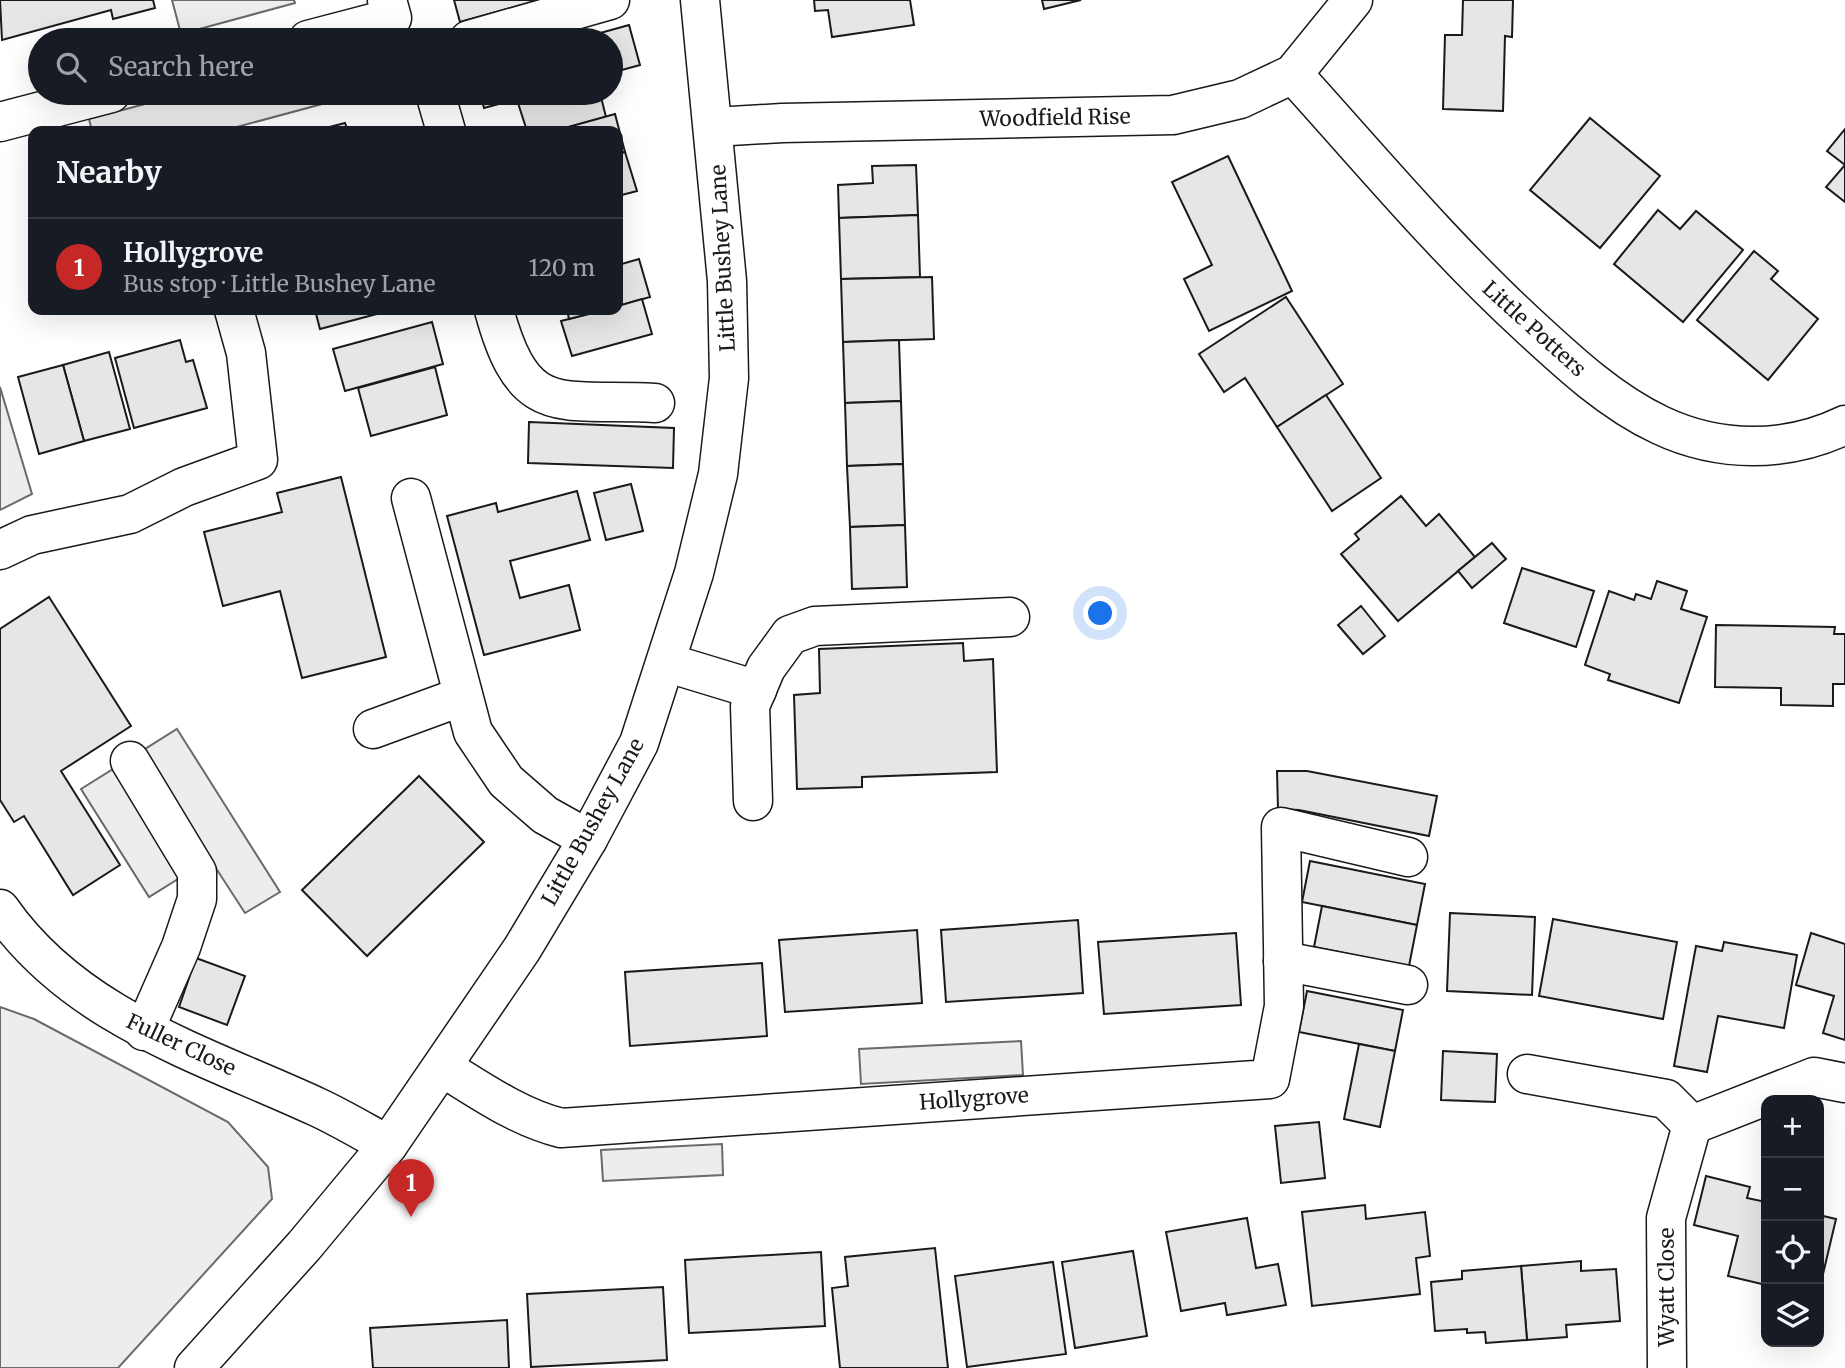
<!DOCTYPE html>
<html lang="en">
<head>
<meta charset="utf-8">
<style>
	:root { --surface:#171b24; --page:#20242c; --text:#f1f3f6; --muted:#9ea1a6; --line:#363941; --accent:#c62828 }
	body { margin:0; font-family:Merriweather,serif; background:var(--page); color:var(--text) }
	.controls { position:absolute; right:21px; bottom:21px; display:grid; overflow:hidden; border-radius:14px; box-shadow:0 7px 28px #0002 }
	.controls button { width:63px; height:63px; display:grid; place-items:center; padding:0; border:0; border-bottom:2px solid var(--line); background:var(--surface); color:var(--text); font:35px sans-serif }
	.you { position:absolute; left:1101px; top:614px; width:24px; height:24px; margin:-18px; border:5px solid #fff; border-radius:50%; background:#1a73e8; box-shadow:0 0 0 10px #1a73e833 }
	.badge { display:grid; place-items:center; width:46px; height:46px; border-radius:50%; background:var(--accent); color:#fff; font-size:23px; font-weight:700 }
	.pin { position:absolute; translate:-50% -58px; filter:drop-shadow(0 2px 4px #0008) }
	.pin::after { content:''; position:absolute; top:37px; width:24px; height:21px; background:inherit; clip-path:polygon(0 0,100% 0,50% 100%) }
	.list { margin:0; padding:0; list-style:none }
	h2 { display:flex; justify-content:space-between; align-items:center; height:91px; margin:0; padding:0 28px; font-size:30px }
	h2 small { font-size:23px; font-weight:400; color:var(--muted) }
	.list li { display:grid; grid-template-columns:46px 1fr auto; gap:21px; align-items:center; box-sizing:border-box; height:98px; padding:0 28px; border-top:2px solid var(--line) }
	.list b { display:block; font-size:26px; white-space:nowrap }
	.list p { margin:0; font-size:23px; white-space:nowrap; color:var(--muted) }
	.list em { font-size:23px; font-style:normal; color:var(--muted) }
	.icon { flex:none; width:38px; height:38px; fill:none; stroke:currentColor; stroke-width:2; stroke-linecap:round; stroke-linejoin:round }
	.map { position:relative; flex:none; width:1845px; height:1368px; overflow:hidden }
	.search { position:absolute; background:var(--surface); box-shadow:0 7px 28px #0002; left:28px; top:28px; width:595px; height:77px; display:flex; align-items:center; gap:18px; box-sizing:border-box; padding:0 24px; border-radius:38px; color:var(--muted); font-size:26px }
	.panel { position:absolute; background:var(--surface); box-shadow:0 7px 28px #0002; left:28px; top:126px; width:595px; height:189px; border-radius:14px }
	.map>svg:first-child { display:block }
	.built { fill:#ededed; stroke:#6a6a6a; stroke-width:2 }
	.building { fill:#e6e6e6; stroke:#1a1a1a; stroke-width:2 }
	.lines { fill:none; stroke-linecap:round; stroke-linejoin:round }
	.minor-casing { stroke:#1a1a1a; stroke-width:41 }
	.minor { stroke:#fff; stroke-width:38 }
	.labels { text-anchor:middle; stroke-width:5; stroke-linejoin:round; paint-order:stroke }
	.street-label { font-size:21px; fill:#1a1a1a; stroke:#fff }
</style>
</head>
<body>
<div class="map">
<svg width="1845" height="1368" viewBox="0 0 1845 1368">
	<rect width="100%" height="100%" fill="#fff"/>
	<g class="built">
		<polygon points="172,0 294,0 295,3 181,34"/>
		<polygon points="186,93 363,93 222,131 92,131 89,119"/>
		<polygon points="0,387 32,494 0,510"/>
		<polygon points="177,729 280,892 245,913 210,859 149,897 81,789"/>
		<polygon points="0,1007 34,1019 228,1122 268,1167 272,1199 118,1368 0,1368"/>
		<polygon points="1021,1041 1023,1075 861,1084 859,1049"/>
		<polygon points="722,1144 723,1175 603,1181 601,1150"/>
	</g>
	<g class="building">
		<polygon points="0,0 153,0 155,8 113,19 111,10 2,40"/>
		<polygon points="454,0 539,0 460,22"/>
		<polygon points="814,0 910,0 914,25 832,37 828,10 815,11"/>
		<polygon points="1042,0 1081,0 1044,9"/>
		<polygon points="1463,0 1513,0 1512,37 1505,36 1503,111 1443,109 1445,35 1462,35"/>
		<polygon points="629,25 640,65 611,73 611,40 575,40"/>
		<polygon points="480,93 539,93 484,108"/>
		<polygon points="553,93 600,93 606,117 554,131 527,131 518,103"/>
		<polygon points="615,114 625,152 618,154 618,131 554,131"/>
		<polygon points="1590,118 1660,176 1600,248 1530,190"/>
		<polygon points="345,123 348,131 314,131"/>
		<polygon points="1845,129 1845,202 1826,187 1845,165 1827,151"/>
		<polygon points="625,152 637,191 618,196 618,154"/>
		<polygon points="1228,156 1292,291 1209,331 1184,279 1212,265 1172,182"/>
		<polygon points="916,165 918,215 839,218 838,185 873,183 872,166"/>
		<polygon points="1658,210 1680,229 1696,211 1743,250 1683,322 1614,264"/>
		<polygon points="918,215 920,277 841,279 839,218"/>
		<polygon points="1754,251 1778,271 1771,279 1818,319 1768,380 1697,320"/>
		<polygon points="639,259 650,297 618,306 618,265"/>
		<polygon points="932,277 934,339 843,342 841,279"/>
		<polygon points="1286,297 1343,384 1277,427 1245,378 1224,392 1199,354"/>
		<polygon points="642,299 652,334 572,356 561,321 604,310 618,310 618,306"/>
		<polygon points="315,310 392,310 320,329"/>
		<polygon points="567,310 604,310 569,319"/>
		<polygon points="432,322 443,364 345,391 333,349"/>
		<polygon points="180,340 186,362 193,360 207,408 134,428 115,358"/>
		<polygon points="899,340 901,401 845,403 843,342"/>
		<polygon points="109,352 130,429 84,441 63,365"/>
		<polygon points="63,365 84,441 39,454 18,377"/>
		<polygon points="435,367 447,415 371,436 358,388"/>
		<polygon points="1326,395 1381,478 1332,511 1277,427"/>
		<polygon points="901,401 903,464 847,466 845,403"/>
		<polygon points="529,422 674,428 673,468 528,463"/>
		<polygon points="903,464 905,525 850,527 847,466"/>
		<polygon points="341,477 386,657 302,678 280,591 223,606 204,532 282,512 277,493"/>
		<polygon points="631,484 643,531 606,540 594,493"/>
		<polygon points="577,491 590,540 510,561 520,598 569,585 580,630 484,655 447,516 496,503 498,512"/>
		<polygon points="1401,496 1426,526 1439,514 1475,557 1398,621 1341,554 1359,539 1355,534"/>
		<polygon points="905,525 907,587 852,589 850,527"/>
		<polygon points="1492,543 1506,559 1472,588 1458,571"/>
		<polygon points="1522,568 1594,591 1576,647 1504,623"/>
		<polygon points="1657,581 1687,591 1681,609 1707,617 1679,703 1608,680 1610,674 1585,665 1609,591 1634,600 1636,594 1651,599"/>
		<polygon points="49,597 131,726 61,771 120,865 73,895 24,816 14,822 0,800 0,629"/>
		<polygon points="1361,606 1385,636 1363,654 1338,625"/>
		<polygon points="1716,625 1835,627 1834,634 1845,634 1845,684 1833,684 1833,706 1781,705 1781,688 1715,687"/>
		<polygon points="963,643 964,661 993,659 997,772 862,777 862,787 797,789 794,695 820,693 819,649"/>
		<polygon points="1277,771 1307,771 1437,796 1429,836 1299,810 1278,809"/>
		<polygon points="419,776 484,842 367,956 302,890"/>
		<polygon points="1310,861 1425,884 1417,925 1302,902"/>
		<polygon points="1322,906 1417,925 1409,966 1314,947"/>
		<polygon points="1450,913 1535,917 1532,995 1447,991"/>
		<polygon points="1553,919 1677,942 1663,1019 1539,996"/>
		<polygon points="1078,920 1083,993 946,1002 941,930"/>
		<polygon points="917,930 922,1003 785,1012 779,940"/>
		<polygon points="1236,933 1241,1005 1104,1014 1098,942"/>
		<polygon points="1811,933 1845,944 1845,1040 1823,1033 1834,996 1796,985"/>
		<polygon points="1724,942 1797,955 1784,1028 1718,1016 1707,1072 1674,1066 1696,946 1722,951"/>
		<polygon points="196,958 245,976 227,1025 179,1007"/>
		<polygon points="762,963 767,1036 630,1046 625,972"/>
		<polygon points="1307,991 1403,1010 1395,1051 1299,1032"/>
		<polygon points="1359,1044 1395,1051 1380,1127 1344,1119"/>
		<polygon points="1443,1051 1497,1054 1495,1102 1441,1100"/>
		<polygon points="1319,1122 1325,1178 1281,1183 1275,1126"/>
		<polygon points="1706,1176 1750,1187 1747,1198 1766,1202 1766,1285 1728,1276 1738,1236 1694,1225"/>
		<polygon points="1365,1205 1366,1219 1425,1212 1430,1256 1416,1258 1420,1294 1312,1306 1302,1212"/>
		<polygon points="1819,1215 1836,1219 1819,1291"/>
		<polygon points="1247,1218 1256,1268 1278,1264 1286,1305 1227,1315 1225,1303 1181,1311 1166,1232"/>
		<polygon points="935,1248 948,1368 840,1368 832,1288 848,1286 845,1257"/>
		<polygon points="1133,1251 1147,1336 1075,1348 1062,1262"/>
		<polygon points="821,1252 825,1326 689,1333 685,1260"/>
		<polygon points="1581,1261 1581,1271 1616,1269 1620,1321 1566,1325 1567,1337 1527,1340 1521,1266"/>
		<polygon points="1053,1262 1066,1354 967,1367 955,1276"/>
		<polygon points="1521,1266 1527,1340 1486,1343 1485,1332 1467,1333 1467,1329 1435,1331 1431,1282 1462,1279 1462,1271"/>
		<polygon points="663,1287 667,1360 531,1367 527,1294"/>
		<polygon points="507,1320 509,1368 373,1368 370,1328"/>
	</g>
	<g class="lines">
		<defs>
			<g id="minor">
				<polyline points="308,40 392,18 387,0"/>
				<polyline points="469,40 610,0"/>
				<path d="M1293,74C1370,159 1444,248 1529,326C1569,363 1611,402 1660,425C1719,453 1787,453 1845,425"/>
				<polyline points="435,93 446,131"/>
				<polyline points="0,122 111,93"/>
				<polyline points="714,127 782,123 1173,115 1240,99 1293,74 1353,0"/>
				<path d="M494,310C524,420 557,398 655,403"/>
				<polyline points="411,498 473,732 506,781 545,815 588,839"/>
				<polyline points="0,550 32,535 130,514 184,487 258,460 246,353 234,310"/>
				<polyline points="668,663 757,690"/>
				<polyline points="373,729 463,696"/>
				<polyline points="130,761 197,872 197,899 181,947 144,1031"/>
				<polyline points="753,801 750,706 766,668 790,635 815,626 1010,617"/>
				<path d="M0,909C75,1017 202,1054 317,1107C341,1118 364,1132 388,1145"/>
				<polyline points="1283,961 1408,985"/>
				<path d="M442,1067C480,1090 517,1117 561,1128L1270,1079L1284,1006L1281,827L1408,857"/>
				<polyline points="1527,1074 1666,1099 1692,1125 1666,1218 1667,1368"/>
				<polyline points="1692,1125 1814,1077 1845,1083"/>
				<polyline points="194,1368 304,1246 388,1145 522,949 588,839 639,743 694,573 718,474 729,378 727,281 700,0"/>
			</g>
		</defs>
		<use href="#minor" class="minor-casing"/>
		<use href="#minor" class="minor"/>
	</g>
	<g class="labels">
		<g class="street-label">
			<text transform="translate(1055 118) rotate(-1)" y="7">Woodfield Rise</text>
			<text transform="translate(723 258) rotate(-93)" y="7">Little Bushey Lane</text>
			<text transform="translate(1534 329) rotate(42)" y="7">Little Potters</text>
			<text transform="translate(593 822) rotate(-61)" y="7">Little Bushey Lane</text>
			<text transform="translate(181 1045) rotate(25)" y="7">Fuller Close</text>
			<text transform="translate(974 1099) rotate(-4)" y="7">Hollygrove</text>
			<text transform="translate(1667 1287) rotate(-90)" y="7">Wyatt Close</text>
		</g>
	</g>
</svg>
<div class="controls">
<button>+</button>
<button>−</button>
<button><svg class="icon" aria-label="locate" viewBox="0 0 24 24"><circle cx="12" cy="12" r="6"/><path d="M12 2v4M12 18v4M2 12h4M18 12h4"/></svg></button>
<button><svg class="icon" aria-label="layers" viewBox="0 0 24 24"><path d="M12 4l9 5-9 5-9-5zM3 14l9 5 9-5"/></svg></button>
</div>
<div class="you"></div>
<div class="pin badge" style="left:411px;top:1217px">1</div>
<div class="search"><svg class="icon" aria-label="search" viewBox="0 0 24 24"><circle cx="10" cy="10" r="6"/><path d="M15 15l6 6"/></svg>Search here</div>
<section class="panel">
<h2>Nearby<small></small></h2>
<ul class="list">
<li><span class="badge">1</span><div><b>Hollygrove</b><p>Bus stop · Little Bushey Lane</p></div><em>120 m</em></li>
</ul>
</section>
</div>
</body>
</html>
